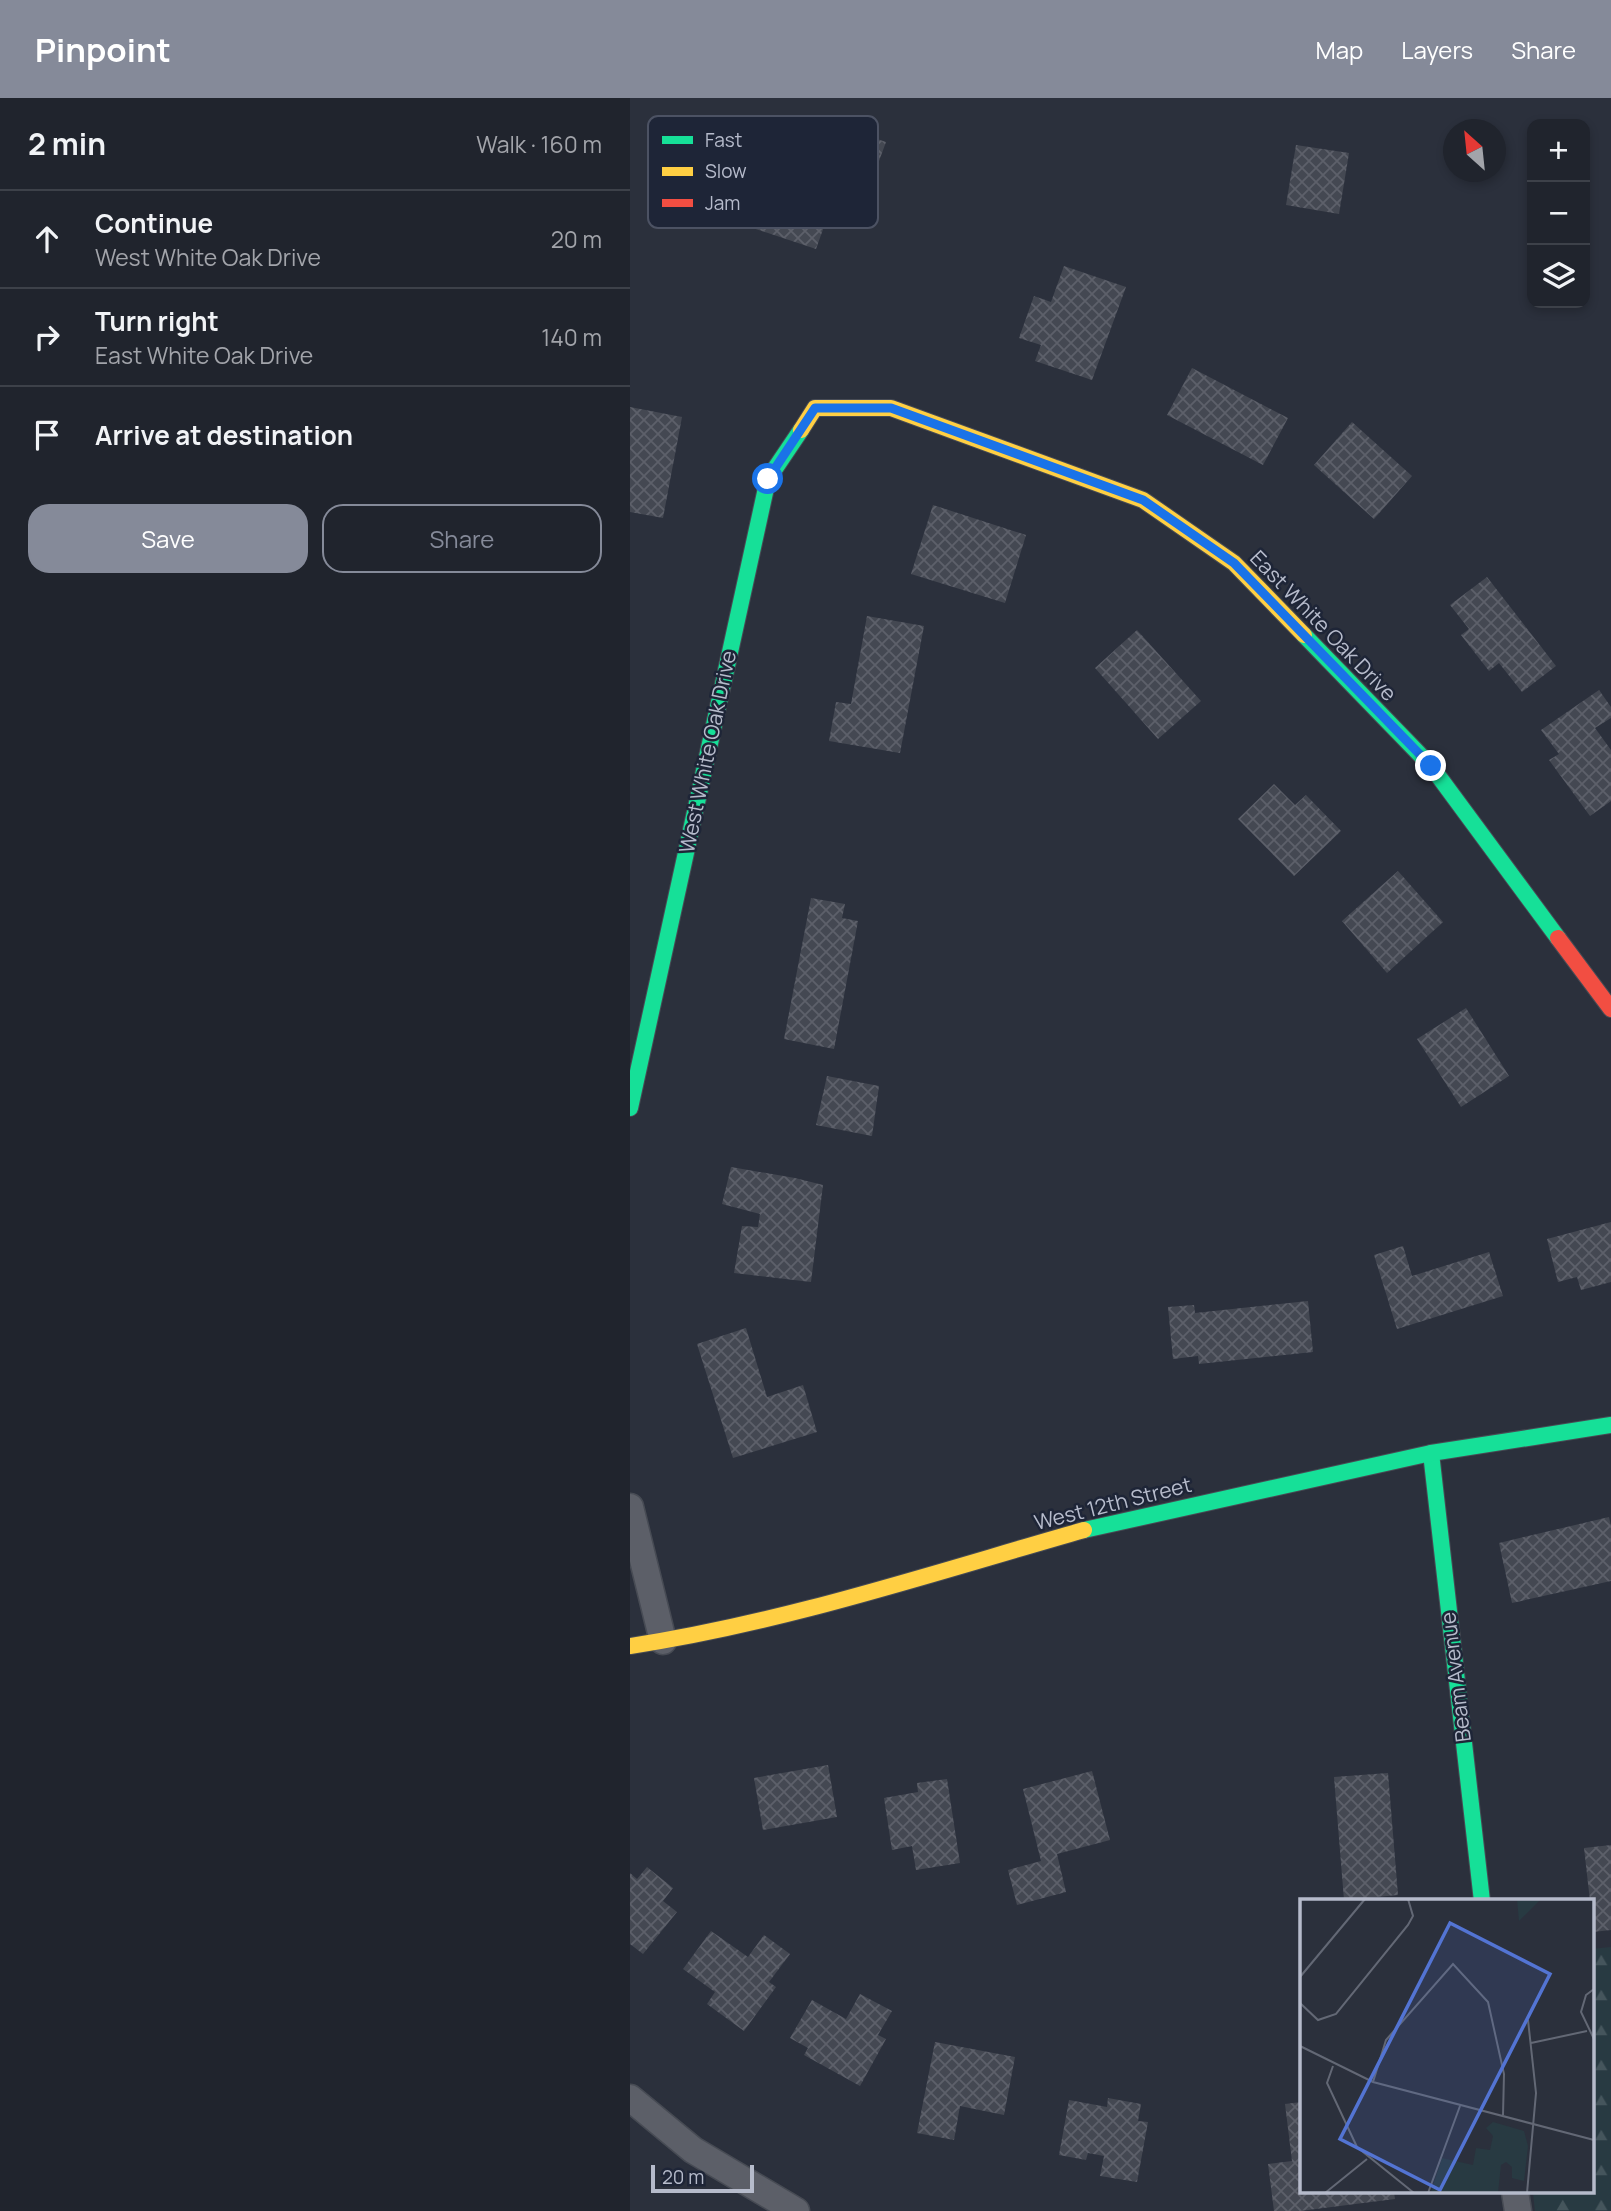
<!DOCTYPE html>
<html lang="en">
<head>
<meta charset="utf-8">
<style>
	:root { --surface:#20242d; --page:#282c35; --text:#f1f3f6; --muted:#a2a4aa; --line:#3d4149; --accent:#858a99 }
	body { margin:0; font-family:Manrope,sans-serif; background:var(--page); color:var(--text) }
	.controls { position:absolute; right:21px; top:21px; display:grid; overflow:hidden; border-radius:14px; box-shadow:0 4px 10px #0003 }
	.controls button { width:63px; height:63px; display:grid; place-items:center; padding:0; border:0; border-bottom:2px solid var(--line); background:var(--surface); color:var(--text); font:35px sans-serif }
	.compass { position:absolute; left:813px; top:21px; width:63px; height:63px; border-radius:50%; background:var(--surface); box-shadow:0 4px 10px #0003; rotate:333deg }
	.scale { position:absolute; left:21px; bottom:18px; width:103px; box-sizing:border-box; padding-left:7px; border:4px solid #b6bbcb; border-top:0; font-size:19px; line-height:24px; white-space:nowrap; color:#b6bbcb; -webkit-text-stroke:5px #1e2537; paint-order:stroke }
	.stop { position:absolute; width:21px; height:21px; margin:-16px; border:5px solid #1a73e8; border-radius:50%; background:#fff }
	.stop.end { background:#1a73e8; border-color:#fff; box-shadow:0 2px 7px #0008 }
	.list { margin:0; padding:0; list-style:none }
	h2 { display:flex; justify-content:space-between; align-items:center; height:91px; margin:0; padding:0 28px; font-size:30px }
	h2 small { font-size:23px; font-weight:400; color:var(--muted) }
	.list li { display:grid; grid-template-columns:46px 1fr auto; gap:21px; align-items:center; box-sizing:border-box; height:98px; padding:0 28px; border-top:2px solid var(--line) }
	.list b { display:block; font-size:26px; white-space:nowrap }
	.list p { margin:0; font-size:23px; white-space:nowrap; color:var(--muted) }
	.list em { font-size:23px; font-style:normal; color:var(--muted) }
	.actions { display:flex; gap:14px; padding:21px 28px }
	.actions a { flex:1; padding:16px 0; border:2px solid var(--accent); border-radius:21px; text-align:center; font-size:24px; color:var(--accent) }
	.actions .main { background:var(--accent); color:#fff }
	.icon { flex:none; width:38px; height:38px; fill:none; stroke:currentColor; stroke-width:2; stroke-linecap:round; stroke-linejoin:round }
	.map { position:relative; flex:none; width:981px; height:2113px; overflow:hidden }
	header { display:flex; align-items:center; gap:42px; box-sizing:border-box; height:98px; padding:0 35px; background:var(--accent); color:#fff }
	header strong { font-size:33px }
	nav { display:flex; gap:38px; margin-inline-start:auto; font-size:24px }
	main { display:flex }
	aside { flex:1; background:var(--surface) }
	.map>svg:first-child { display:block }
	.forest { fill:url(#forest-firs) }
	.building { fill:url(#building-cross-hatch) }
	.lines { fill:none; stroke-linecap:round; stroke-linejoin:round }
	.street-casing { stroke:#474b54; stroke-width:29 }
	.fast-casing { stroke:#474b54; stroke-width:18 }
	.slow-casing { stroke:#474b54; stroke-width:18 }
	.jam-casing { stroke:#474b54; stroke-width:18 }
	.street { stroke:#5c5f68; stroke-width:26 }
	.fast { stroke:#16e098; stroke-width:16 }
	.slow { stroke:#ffcf43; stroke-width:16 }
	.jam { stroke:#f24e42; stroke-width:16 }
	.route { stroke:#1a73e8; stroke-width:9 }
	.labels { text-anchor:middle; stroke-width:5; stroke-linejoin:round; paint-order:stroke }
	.street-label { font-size:21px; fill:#b6bbcb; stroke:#1e2537 }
	.inset-road { fill:none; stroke:#636875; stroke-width:2 }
	.view { fill:#5374d3; fill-opacity:0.15; stroke:#5374d3; stroke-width:3.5 }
	.inset-edge { fill:none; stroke:#b6bbcb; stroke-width:3.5 }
	.key { fill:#1e2537; stroke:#4c5263; stroke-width:2 }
	.key-label { font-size:19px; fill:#b6bbcb }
</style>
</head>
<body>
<header>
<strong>Pinpoint</strong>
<nav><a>Map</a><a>Layers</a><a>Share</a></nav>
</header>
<main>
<aside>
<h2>2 min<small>Walk · 160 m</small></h2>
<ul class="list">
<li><svg class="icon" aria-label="ahead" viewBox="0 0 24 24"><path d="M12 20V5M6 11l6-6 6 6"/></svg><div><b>Continue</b><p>West White Oak Drive</p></div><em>20 m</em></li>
<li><svg class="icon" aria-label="right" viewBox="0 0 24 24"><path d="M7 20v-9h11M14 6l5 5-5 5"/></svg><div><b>Turn right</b><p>East White Oak Drive</p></div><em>140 m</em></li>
<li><svg class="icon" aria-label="arrive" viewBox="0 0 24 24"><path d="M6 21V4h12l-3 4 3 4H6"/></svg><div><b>Arrive at destination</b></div></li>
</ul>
<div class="actions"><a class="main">Save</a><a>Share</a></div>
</aside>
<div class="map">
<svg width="981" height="2113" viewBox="0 0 981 2113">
	<defs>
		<pattern id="forest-firs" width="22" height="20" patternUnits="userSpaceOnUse" patternTransform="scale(1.75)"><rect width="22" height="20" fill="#283a42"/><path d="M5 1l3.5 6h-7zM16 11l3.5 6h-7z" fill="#45555c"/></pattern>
		<pattern id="building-cross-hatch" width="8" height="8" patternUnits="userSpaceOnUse" patternTransform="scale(1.75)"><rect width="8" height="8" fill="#444852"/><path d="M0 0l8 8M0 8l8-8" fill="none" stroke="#5d606a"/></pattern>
	</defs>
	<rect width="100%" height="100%" fill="#2b303c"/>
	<polygon class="forest" points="981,1849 981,2113 905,2113 903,2094 962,2094 962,1851"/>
	<g class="building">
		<polygon points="191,22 256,44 234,104 206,95 186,151 99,122 105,102 76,91 91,49 172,77"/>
		<polygon points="666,47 719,55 709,116 656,107"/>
		<polygon points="434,168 496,189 462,282 405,263 411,247 389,240 404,198 421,204"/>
		<polygon points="562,270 658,320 633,367 537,317"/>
		<polygon points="0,309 52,319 33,420 0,414"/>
		<polygon points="722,324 782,378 744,421 684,367"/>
		<polygon points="303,407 396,437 375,505 281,476"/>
		<polygon points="857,479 926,568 892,594 869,565 859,573 831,537 839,531 820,507"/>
		<polygon points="237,518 294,528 270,655 199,643 206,604 221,606"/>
		<polygon points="507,532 571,603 528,641 465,570"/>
		<polygon points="969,592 981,609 981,620 965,630 981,652 981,703 960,718 919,662 929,656 911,632"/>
		<polygon points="644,686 665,707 676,697 711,733 664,778 608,721"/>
		<polygon points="768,773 813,824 757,875 712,823"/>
		<polygon points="181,800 215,806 212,820 228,823 204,951 154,941"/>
		<polygon points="836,910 879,978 831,1009 787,941"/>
		<polygon points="197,978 249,988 242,1038 186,1027"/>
		<polygon points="101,1069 165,1080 193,1087 181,1184 104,1175 112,1128 128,1129 130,1116 92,1106"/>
		<polygon points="981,1124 981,1184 951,1192 947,1179 928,1184 917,1141"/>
		<polygon points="773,1148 782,1178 859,1154 873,1198 767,1231 744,1157"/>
		<polygon points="678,1203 683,1254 569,1266 568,1258 543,1261 538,1209 564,1207 565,1215"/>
		<polygon points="116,1230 137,1299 173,1287 187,1334 103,1360 67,1246"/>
		<polygon points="979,1419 981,1428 981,1483 882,1505 869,1445"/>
		<polygon points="198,1667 207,1719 133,1732 124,1680"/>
		<polygon points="462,1673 480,1742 427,1756 436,1794 387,1807 378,1772 411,1763 393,1691"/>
		<polygon points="758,1675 768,1797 714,1802 704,1679"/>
		<polygon points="317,1681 330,1765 286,1772 282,1748 262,1752 254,1700 288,1694 287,1685"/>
		<polygon points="981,1747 981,1832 963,1834 962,1803 960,1803 954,1750"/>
		<polygon points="17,1769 43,1790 33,1803 47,1814 13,1856 0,1846 0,1775 7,1781"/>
		<polygon points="81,1833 118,1859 134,1837 160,1856 139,1884 146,1889 114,1933 77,1906 85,1894 53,1871"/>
		<polygon points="230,1896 262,1913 248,1937 256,1941 230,1988 174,1957 178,1950 160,1940 182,1902 216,1921"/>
		<polygon points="305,1944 385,1959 374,2017 330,2008 324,2042 287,2035"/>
		<polygon points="478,2000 511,2006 508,2023 518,2024 507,2084 470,2078 474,2058 458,2055 456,2062 429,2057 439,2002 477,2009"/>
		<polygon points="671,2004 671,2094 764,2094 765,2101 670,2113 644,2113 638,2066 662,2063 655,2006"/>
	</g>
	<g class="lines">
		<defs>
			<g id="street">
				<polyline points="0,1409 33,1543"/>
				<polyline points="0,2000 63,2052 166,2113"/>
				<polyline points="885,2094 888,2113"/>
			</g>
			<g id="fast">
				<polyline points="674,537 801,668 928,840"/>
				<polyline points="0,1010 138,381 171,332"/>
				<polyline points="801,1355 852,1803"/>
				<polyline points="454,1432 801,1355 981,1327"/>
			</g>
			<g id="slow">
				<polyline points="171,332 185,310 261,310 513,402 604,465 674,537"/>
				<path d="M0,1548C153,1525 306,1474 454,1432"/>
			</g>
			<polyline id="jam" points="928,840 981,911"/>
		</defs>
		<use href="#street" class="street-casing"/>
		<use href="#fast" class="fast-casing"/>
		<use href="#slow" class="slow-casing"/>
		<use href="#jam" class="jam-casing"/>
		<use href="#street" class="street"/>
		<use href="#fast" class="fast"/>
		<use href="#slow" class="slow"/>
		<use href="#jam" class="jam"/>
	</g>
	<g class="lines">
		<polyline class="route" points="138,381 185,310 261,310 513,402 604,465 801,668"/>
	</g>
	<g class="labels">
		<g class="street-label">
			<text transform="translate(693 528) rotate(46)" y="7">East White Oak Drive</text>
			<text transform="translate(78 654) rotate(-78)" y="7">West White Oak Drive</text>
			<text transform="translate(483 1406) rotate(-14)" y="7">West 12th Street</text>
			<text transform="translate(826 1579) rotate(-97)" y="7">Beam Avenue</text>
		</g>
	</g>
	<g transform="translate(670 1801)">
		<rect width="294" height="294" fill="#2b303c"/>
		<path d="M217,0H241L219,22ZM193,223L224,232L228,247L224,282L212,279V268L206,263L201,266L198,294L131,293L142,259L173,266L176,249L190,251L193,237L186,229Z" fill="#283a42"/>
		<path class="inset-road" d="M0,78L65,0M294,90L286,96L281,113L294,140M0,104L18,121L36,115L108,26L113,17L108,0M231,144L287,132M0,147L73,183L294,241M33,167L27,184L57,248L114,294M73,183L86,141L153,65L188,103L204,175L203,216M25,294L67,260M128,294L160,207M227,294L236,194L228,121"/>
		<path class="view" d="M150,24L250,75L140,291L40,240Z"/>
		<rect width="294" height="294" class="inset-edge"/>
	</g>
	<rect x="18" y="18" width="230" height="112" rx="10" class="key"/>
	<rect x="32" y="38" width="31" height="8" fill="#16e098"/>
	<rect x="32" y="69" width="31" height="9" fill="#ffcf43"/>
	<rect x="32" y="101" width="31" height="8" fill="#f24e42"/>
	<g class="key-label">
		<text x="75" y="49">Fast</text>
		<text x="75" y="80">Slow</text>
		<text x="75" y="112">Jam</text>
	</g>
</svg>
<div class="controls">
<button>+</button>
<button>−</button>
<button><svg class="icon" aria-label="layers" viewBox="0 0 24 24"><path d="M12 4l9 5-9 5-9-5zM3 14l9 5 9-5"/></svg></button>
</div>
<svg class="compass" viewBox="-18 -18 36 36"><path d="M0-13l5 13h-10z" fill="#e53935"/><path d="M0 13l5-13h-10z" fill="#a2a4aa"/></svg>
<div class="scale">20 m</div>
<div class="stop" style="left:138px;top:381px"></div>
<div class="stop end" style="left:801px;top:668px"></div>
</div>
</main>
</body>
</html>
